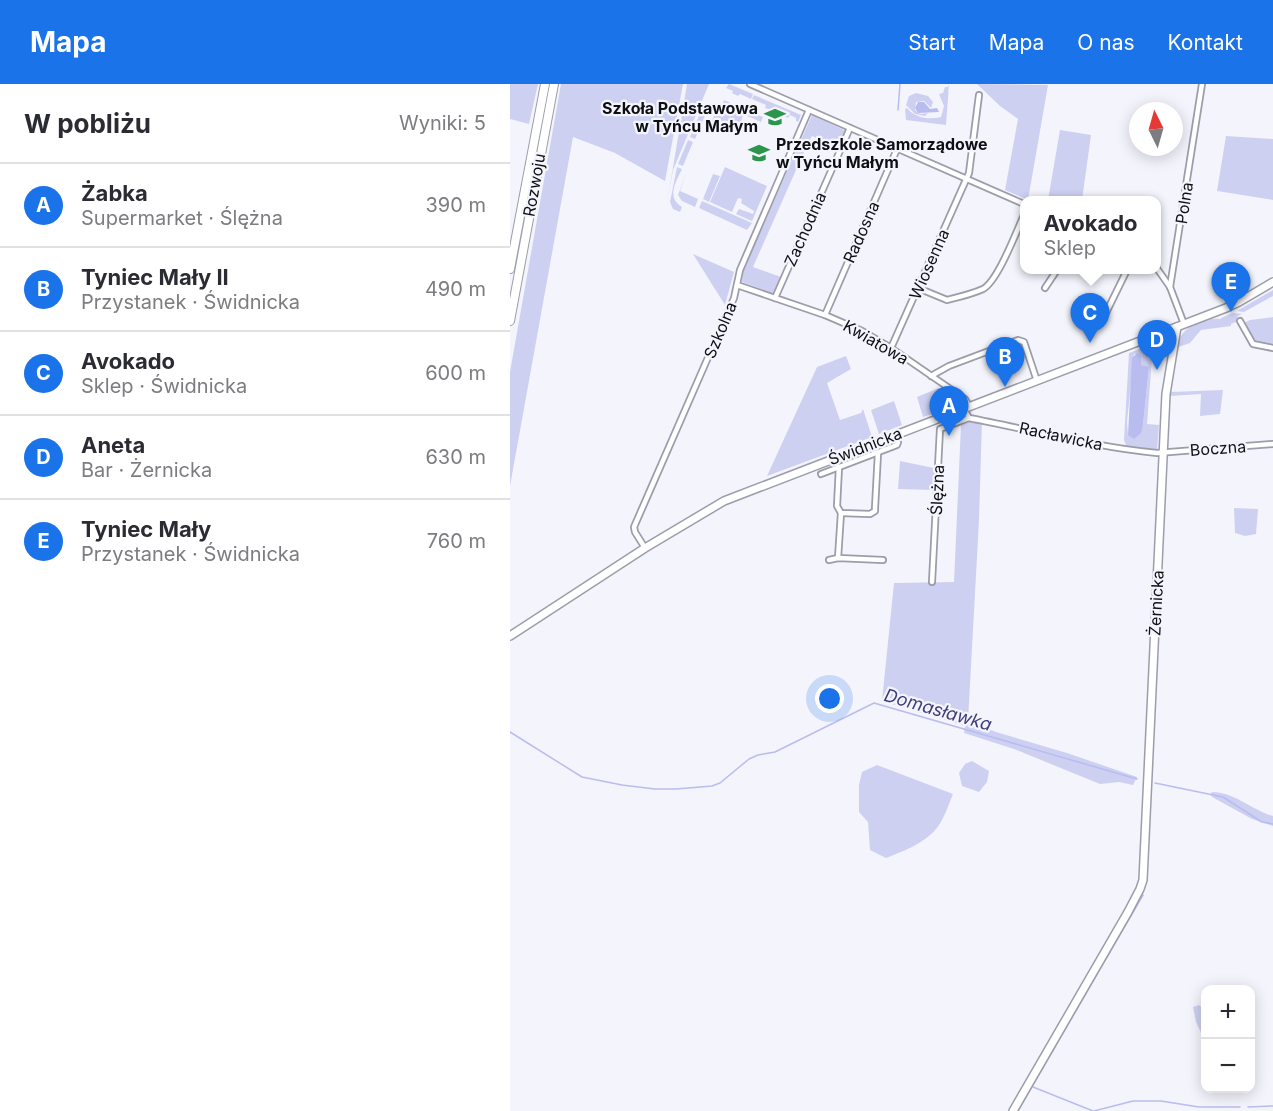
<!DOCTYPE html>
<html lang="pl">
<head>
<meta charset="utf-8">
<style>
	:root { --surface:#fff; --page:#f2f2f3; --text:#2b2b33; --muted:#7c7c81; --line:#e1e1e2; --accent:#1a73e8 }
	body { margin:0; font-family:Inter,sans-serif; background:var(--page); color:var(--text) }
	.controls { position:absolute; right:18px; bottom:18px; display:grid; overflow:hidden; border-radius:12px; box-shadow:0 3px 15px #0003 }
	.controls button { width:54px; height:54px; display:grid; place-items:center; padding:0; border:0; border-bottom:2px solid var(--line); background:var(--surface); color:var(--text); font:30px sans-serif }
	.compass { position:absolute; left:619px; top:18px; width:54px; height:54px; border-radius:50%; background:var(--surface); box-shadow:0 3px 15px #0003; rotate:355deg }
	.you { position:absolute; left:320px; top:615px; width:21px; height:21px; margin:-15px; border:4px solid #fff; border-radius:50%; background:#1a73e8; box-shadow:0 0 0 9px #1a73e833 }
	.badge { display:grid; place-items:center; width:39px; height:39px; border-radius:50%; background:var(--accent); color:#fff; font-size:20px; font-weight:700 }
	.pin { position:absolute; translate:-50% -50px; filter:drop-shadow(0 2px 3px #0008) }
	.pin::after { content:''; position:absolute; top:32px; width:21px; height:18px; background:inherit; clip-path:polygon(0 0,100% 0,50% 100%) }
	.popup { position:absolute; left:510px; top:112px; width:141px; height:78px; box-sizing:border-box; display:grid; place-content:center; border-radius:12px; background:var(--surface); filter:drop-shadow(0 2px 4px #0005); font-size:20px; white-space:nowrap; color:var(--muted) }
	.popup b { font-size:22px; color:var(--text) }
	.popup::after { content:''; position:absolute; left:50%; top:100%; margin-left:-12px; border:12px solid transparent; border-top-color:var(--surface) }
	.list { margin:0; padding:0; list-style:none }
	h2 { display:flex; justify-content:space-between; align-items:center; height:78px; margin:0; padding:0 24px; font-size:26px }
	h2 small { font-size:20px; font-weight:400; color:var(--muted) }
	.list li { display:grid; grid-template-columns:39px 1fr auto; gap:18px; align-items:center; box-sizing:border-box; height:84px; padding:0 24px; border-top:2px solid var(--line) }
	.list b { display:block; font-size:22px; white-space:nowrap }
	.list p { margin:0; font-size:20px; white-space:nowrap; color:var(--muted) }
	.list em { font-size:20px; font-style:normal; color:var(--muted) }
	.map { position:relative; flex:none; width:763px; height:1027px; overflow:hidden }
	header { display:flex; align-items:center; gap:36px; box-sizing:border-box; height:84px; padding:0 30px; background:var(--accent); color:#fff }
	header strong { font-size:28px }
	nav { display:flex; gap:33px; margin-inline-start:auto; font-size:21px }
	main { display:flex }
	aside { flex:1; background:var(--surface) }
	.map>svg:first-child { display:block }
	.green { fill:#ced0f2; fill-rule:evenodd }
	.water { fill:#b9bcef }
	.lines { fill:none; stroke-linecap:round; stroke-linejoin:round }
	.stream { stroke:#b9bcef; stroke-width:1.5 }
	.street-casing { stroke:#9c9dab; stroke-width:8 }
	.secondary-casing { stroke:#9c9dab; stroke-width:10 }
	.primary-casing { stroke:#9c9dab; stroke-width:10 }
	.street { stroke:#fff; stroke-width:4.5 }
	.secondary { stroke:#fff; stroke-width:7 }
	.primary { stroke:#fff; stroke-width:8 }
	.labels { text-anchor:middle; stroke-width:4.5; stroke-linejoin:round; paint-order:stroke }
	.poi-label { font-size:16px; font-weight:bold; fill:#0e0f13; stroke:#f4f4fd; text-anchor:end }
	.street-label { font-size:16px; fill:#0e0f13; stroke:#f4f4fd }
	.water-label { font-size:18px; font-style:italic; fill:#3e3c7a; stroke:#f4f4fd }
</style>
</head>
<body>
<header>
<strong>Mapa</strong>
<nav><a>Start</a><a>Mapa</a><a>O nas</a><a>Kontakt</a></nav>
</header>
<main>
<aside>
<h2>W pobliżu<small>Wyniki: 5</small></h2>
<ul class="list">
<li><span class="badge">A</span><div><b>Żabka</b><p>Supermarket · Ślężna</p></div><em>390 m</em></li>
<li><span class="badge">B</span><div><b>Tyniec Mały II</b><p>Przystanek · Świdnicka</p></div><em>490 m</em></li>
<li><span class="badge">C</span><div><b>Avokado</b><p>Sklep · Świdnicka</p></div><em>600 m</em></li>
<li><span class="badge">D</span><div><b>Aneta</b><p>Bar · Żernicka</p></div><em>630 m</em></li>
<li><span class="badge">E</span><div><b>Tyniec Mały</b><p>Przystanek · Świdnicka</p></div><em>760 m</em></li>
</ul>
</aside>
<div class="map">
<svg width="763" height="1027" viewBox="0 0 763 1027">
	<rect width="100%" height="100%" fill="#f4f4fd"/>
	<g class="green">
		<polygon points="0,0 28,0 19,40 0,35"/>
		<polygon points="51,0 173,0 155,97 105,69 63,53 0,402 0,288"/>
		<polygon points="177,0 199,0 163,86 157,119"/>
		<polygon points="219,0 243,10 241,15 230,10 228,12 222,9 223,7 216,4"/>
		<path d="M439,0L436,41L396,36L395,25L397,24C405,34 419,36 431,33L434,22L429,10L433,9L435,3H438Z"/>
		<polygon points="467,0 538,1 518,116 495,106 508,35 490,22"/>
		<polygon points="406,9 418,12 423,18 421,24 414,17 406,18 405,26 410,30 418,29 415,32 405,30 396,21 399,12"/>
		<polygon points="244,11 291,31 288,38 286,37 286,34 280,31 278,34 272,31 273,28 263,24 262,26 255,24 256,21 242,15"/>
		<polygon points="214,16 253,33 251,38 212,21"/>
		<polygon points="212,17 210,22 233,31 228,46 204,36 201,39 205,30 213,33 213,31 206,28"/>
		<polygon points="191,27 196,29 185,55 180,53"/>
		<polygon points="302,31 336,47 328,64 302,52 294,68 243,183 271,193 265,208 262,209 232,198 233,187"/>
		<polygon points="550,46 581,51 572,116 538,116"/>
		<polygon points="716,52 763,55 763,116 707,107"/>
		<polygon points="178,56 183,58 173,82 168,80"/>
		<path d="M167,83L172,85C166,98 156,113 172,123L170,128L163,125L160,118Z"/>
		<polygon points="215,83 257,102 242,137 226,130 229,125 243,130 244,127 231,119 232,115 228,114 222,128 200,118"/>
		<polygon points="177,87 170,107 188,115 185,123 172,117 168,111"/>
		<polygon points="203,90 210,92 199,118 193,115"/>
		<polygon points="192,117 242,139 237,146 189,124"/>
		<polygon points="183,170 224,188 215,221"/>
		<polygon points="763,206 763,212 734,228 727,227"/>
		<path d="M723,229L732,230L728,232L726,238L721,240V242L691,246L680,259L668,263C668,243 695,233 711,235V234Z"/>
		<path d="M763,233V263C743,260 742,256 732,240L740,236Z"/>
		<path d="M643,260L637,340L649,341L647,366L645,367L617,364L614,356L619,269ZM624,270L631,272V281L639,284L633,341L618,351L617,338Z"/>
		<polygon points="336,272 341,285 317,299 330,336 351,329 353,325 362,353 257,392 307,283"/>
		<polygon points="429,304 442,313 442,318 433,321 431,327 413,333 407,313"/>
		<polygon points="713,306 710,330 690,332 691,310 660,312 660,308"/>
		<polygon points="384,317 392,341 369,350 361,326"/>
		<polygon points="464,336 472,337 469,436 458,637 486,648 557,669 627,693 623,701 609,698 590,700 504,665 454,649 455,642 372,617 384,499 444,498 451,341"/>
		<polygon points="390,377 424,384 423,406 388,405"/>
		<polygon points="724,424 748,425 746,450 735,452 725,449"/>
		<polygon points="462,677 479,687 477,698 469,708 452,702 449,689 455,680"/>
		<path d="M367,681L443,710C439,720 435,732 429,741C418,758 394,767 376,774L360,766L358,738L349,728V701L352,688Z"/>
		<path d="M702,708C724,708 742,726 763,732V742L742,735L704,714L700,711Z"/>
		<path d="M689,921C700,928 696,945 695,957L686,938L683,923Z"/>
	</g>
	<g class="water">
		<polygon points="408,18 414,18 420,25 427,24 429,28 408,29 405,24"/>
		<polygon points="627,269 631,272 631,281 639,283 633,341 631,349 624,355 618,351 622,274"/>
	</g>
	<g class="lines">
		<g class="stream">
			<polyline points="388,26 390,0"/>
			<polyline points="0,648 72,693 112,701 145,705 166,705 202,702 210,699 239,675 248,671 265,668 364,619 627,695"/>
			<polyline points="645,699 713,713 752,738 763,740"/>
			<polyline points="523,1003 583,1027"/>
			<polyline points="738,1023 763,1022"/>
			<polyline points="508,1027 633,811"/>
			<polyline points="584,1027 623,1017 651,1017 689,1023 730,1023"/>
		</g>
		<defs>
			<g id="street">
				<polyline points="240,0 514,120"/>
				<polyline points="646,183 660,203 674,240"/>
				<polyline points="227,201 315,231 352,247 381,264 455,315 459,322"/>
				<polyline points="660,203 692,0"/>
				<path d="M408,204L437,216C449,213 462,210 473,205C488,197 506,148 514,131"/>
				<polyline points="535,204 547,186"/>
				<polyline points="265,214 340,44"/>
				<polyline points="315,231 387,65"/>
				<polyline points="595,231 617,186"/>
				<polyline points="730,237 743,260 763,264"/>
				<polyline points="381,264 459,89 469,11"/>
				<polyline points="421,292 439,282 508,256 514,258 527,297"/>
				<path d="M454,325L459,334C522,346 584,363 647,369L763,360"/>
				<polyline points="329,383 327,422 331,429 360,430 365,427 365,424 368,369"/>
				<polyline points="311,390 387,361 388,358 385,351"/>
				<polyline points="135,464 125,448 124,443 224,214 230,186 299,26"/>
				<polyline points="328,474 331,429"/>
				<polyline points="319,476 328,474 373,476"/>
				<polyline points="422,498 430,345 459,334"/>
			</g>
			<g id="secondary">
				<polyline points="0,552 135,464 214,417 716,224 729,218 763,198"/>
				<polyline points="503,1027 618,828 630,805 633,796 656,310 667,243"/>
			</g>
			<g id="primary">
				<polyline points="0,185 35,0"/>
				<polyline points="0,237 44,0"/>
			</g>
		</defs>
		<use href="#street" class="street-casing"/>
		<use href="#secondary" class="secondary-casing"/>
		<use href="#primary" class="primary-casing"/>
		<use href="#street" class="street"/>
		<use href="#secondary" class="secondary"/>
		<use href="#primary" class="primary"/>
	</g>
	<defs>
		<symbol id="school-bare" viewBox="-9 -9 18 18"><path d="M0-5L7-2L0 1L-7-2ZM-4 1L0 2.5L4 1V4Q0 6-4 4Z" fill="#2c954c" stroke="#f4f4fd" stroke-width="2.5" paint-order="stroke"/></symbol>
	</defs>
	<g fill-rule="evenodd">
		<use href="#school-bare" x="250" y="18" width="30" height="30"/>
		<use href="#school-bare" x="234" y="54" width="30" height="30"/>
	</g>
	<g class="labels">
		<g class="poi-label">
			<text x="248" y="30">Szkoła Podstawowa<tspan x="248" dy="18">w Tyńcu Małym</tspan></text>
			<text x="266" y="66" text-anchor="start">Przedszkole Samorządowe<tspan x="266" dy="18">w Tyńcu Małym</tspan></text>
		</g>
		<g class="street-label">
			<text transform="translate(24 101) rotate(-80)" y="6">Rozwoju</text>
			<text transform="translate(674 119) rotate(-81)" y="6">Polna</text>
			<text transform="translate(295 145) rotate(-66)" y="6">Zachodnia</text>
			<text transform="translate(351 148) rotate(-66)" y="6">Radosna</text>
			<text transform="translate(419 180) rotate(-66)" y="6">Wiosenna</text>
			<text transform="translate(210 246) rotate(-67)" y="6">Szkolna</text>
			<text transform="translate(366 258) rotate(30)" y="6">Kwiatowa</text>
			<text transform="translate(551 352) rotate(12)" y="6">Racławicka</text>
			<text transform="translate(355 362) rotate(-21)" y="6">Świdnicka</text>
			<text transform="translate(708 364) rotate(-4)" y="6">Boczna</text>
			<text transform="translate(427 406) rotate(-87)" y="6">Ślężna</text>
			<text transform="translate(646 519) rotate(-87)" y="6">Żernicka</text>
		</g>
		<g class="water-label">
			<text transform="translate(428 626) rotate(16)" y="6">Domasławka</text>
		</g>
	</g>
</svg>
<div class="controls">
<button>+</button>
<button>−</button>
</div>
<svg class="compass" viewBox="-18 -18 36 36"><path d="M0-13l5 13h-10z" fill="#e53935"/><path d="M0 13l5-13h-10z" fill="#7c7c81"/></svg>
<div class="you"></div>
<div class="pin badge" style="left:439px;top:352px">A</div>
<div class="pin badge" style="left:495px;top:303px">B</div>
<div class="pin badge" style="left:580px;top:259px">C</div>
<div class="popup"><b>Avokado</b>Sklep</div>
<div class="pin badge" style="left:647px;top:286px">D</div>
<div class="pin badge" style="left:721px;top:228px">E</div>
</div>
</main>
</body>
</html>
